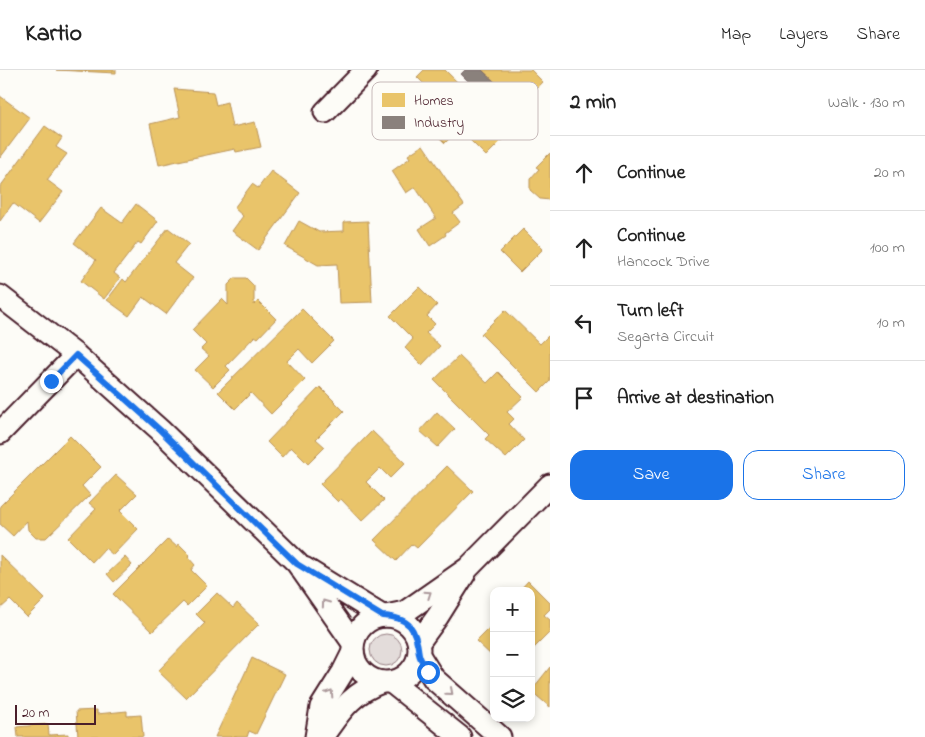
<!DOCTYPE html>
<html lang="en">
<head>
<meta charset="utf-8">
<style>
	:root { --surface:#fff; --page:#f2f2f2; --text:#222; --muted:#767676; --line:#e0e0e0; --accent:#1a73e8 }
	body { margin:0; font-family:"Indie Flower",sans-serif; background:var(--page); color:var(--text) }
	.controls { position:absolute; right:15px; bottom:15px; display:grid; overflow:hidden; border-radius:10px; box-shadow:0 2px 8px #0003 }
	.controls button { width:45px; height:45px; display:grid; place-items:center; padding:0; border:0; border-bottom:1px solid var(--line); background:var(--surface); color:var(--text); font:25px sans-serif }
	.scale { position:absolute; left:15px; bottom:12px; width:81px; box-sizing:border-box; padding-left:5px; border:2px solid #4a1f2b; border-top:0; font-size:14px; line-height:18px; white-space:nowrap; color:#4a1f2b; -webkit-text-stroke:4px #fdfcf7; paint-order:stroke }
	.stop { position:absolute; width:15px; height:15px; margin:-11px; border:4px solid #1a73e8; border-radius:50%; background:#fff }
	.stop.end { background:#1a73e8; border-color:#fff; box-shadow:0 1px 5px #0008 }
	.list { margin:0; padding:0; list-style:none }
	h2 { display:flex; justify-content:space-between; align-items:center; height:65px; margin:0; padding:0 20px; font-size:21px }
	h2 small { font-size:16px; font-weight:400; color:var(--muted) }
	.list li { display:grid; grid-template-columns:32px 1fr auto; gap:15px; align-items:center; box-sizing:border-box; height:75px; padding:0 20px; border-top:1px solid var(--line) }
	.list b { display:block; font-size:19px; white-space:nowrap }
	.list p { margin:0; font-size:16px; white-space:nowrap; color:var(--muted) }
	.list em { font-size:16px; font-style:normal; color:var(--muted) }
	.actions { display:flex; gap:10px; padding:15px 20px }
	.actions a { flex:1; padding:11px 0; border:1px solid var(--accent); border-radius:15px; text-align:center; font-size:18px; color:var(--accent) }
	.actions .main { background:var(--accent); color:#fff }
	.icon { flex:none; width:28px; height:28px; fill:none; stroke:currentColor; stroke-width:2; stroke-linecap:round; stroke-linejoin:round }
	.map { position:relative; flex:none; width:550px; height:667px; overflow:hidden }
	header { display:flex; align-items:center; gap:30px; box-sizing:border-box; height:70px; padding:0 25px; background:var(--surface); border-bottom:1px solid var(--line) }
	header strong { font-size:24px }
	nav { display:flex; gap:28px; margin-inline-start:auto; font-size:18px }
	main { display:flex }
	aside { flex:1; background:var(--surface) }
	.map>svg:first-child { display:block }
	.green { fill:#e3dcda; stroke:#967e82 }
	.homes { fill:#e9c46a; stroke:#b99257 }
	.industry { fill:#8a817c; stroke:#776464 }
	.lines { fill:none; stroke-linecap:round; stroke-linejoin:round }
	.minor-casing { stroke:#4a1f2b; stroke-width:25 }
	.minor { stroke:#fdfcf7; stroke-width:21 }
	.oneway { stroke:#ac999b }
	.route { stroke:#1a73e8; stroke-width:6 }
	.key { fill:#fdfcf7; stroke:#c7baba; stroke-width:1 }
	.key-label { font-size:14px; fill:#4a1f2b }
</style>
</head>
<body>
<header>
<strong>Kartio</strong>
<nav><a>Map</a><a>Layers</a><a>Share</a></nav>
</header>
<main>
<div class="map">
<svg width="550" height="667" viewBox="0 0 550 667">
	<rect width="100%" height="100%" fill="#fdfcf7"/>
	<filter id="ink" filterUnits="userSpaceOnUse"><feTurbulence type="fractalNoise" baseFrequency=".02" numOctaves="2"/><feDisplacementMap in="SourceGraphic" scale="10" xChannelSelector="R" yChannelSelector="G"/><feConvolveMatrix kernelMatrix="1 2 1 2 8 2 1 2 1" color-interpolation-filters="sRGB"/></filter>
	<g filter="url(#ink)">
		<circle class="green" cx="386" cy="580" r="16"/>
		<g class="homes">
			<polygon points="56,0 116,0 116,3"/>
			<polygon points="424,0 445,0 509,63 486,86 459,59 445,73 420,49 440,30 417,7"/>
			<polygon points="482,0 531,0 543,12 520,36"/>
			<polygon points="174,19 213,22 216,35 227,32 232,57 255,52 261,77 236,82 235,79 159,95 150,54 180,47"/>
			<polygon points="0,26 30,48 0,88"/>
			<polygon points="45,56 62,68 56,77 67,84 47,110 63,122 39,153 13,133 0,151 0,117"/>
			<polygon points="423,75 464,135 453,143 460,152 445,163 446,165 430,176 419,159 436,148 415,117 406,123 392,101 410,88 408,85"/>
			<polygon points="550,83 550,130 540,129 530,120 530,109 539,99 536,97"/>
			<polygon points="271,101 300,123 258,180 232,161 243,146 234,138 252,114 258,118"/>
			<polygon points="136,134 158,151 141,174 138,172 114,203 120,208 104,229 81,211 96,190 74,173 101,138 122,153"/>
			<polygon points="299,151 319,162 344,161 344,152 368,151 372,232 339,233 337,194 318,195 285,176"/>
			<polygon points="168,158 189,174 174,193 193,208 166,244 143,227 129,246 107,230 123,209 126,212"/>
			<polygon points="523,159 543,179 520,202 500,182"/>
			<polygon points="235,208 246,208 254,216 254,235 258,231 276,249 258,268 255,266 226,296 230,300 213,317 195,300 209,286 201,279 206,274 192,260 222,229 228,235 228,215"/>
			<polygon points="419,217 437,235 427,246 435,254 426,263 440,276 422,295 405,278 413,269 390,246"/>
			<polygon points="302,239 334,271 312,293 299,279 287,291 305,310 271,344 251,323 235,339 218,322"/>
			<polygon points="505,240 540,274 548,266 550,268 550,311 539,322 481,264"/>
			<polygon points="459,286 487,313 498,302 523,327 507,342 514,349 509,354 524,370 506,388 485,369 489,365 434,310"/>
			<polygon points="320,317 344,341 316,369 325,377 308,394 291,377 282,387 267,372"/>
			<polygon points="437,342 455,359 438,377 420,361"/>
			<polygon points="372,361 405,393 390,408 380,398 366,412 384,430 362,451 341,429 338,432 320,414"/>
			<polygon points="70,366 101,397 82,416 90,425 46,468 36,468 28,460 27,451 13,466 0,454 0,436"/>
			<polygon points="447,396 473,421 417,478 412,474 396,491 374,470"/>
			<polygon points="116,405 137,424 120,441 138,459 113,485 105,478 92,492 68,468 96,439 89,433"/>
			<polygon points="168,469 177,477 179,474 190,485 188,487 195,495 191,500 207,516 187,536 183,532 152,562 113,524"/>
			<polygon points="0,485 45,529 27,547 10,530 0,539"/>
			<polygon points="125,487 132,495 114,512 107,504"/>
			<polygon points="528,511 550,533 550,539 544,545 550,550 550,562 531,581 531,521 519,521"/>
			<polygon points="217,523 233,538 237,533 259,554 186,628 158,601 205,553 196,544"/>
			<polygon points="494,546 494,588 476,571 493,554 489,551"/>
			<polygon points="252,588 285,604 256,664 249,661 247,667 215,667"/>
			<polygon points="550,597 550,637 531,621"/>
			<polygon points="97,640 97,644 127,641 127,646 141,645 143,667 78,667 76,641"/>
			<polygon points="48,654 49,665 68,664 68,667 18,667 17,657"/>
		</g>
		<polygon class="industry" points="465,0 482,0 498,15 485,28 461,4"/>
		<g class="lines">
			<defs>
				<g id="minor">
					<polyline points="325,42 366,0"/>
					<polyline points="0,226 76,285 160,360 297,493 353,573"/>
					<polyline points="0,363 76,285"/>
					<polyline points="304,498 382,546"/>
					<circle cx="386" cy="579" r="33"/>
					<polyline points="386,546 405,542 468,498 550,415"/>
					<polyline points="419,572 438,546 465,503"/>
					<polyline points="419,585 434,609 500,667"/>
					<polyline points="391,612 460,667"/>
					<polyline points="316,667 321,637 343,602 353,582"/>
					<path d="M322,667C341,641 350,624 382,612"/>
				</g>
			</defs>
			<use href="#minor" class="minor-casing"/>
			<use href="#minor" class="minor"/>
		</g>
		<defs><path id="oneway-chevron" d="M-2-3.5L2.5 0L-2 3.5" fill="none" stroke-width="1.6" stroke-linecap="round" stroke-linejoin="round" transform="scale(1.25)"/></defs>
		<g class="oneway">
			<use href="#oneway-chevron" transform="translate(428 524) rotate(-34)"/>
			<use href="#oneway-chevron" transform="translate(325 533) rotate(-125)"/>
			<use href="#oneway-chevron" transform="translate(450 622) rotate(41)"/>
			<use href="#oneway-chevron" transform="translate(330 623) rotate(-57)"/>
		</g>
	</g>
	<g class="lines" filter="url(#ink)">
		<path class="route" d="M51,311L76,285L160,360L297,494L382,546C410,547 416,559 419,584C420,590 426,597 428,602"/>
	</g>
	<rect x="372" y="12" width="166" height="58" rx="8" class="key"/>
	<rect x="382" y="23" width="23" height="14" fill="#e9c46a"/>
	<rect x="382" y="46" width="23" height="13" fill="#8a817c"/>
	<g class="key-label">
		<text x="414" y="35">Homes</text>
		<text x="414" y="57">Industry</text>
	</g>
</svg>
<div class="controls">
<button>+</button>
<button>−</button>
<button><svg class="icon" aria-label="layers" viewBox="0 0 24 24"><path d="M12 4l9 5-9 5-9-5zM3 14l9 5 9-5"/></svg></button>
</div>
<div class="scale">20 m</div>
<div class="stop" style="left:428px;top:602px"></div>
<div class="stop end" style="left:51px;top:311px"></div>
</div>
<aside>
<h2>2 min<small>Walk · 130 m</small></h2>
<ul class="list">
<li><svg class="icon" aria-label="ahead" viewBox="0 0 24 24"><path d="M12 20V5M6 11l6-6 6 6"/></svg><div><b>Continue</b></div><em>20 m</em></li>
<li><svg class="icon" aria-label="ahead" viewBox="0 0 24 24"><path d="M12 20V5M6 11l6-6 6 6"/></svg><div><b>Continue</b><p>Hancock Drive</p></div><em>100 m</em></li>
<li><svg class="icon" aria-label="left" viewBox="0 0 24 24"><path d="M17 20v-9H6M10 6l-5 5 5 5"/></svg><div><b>Turn left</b><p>Segarta Circuit</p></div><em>10 m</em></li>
<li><svg class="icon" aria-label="arrive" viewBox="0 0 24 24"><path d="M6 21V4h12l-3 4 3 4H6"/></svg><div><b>Arrive at destination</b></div></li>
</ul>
<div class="actions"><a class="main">Save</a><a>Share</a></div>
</aside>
</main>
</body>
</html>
